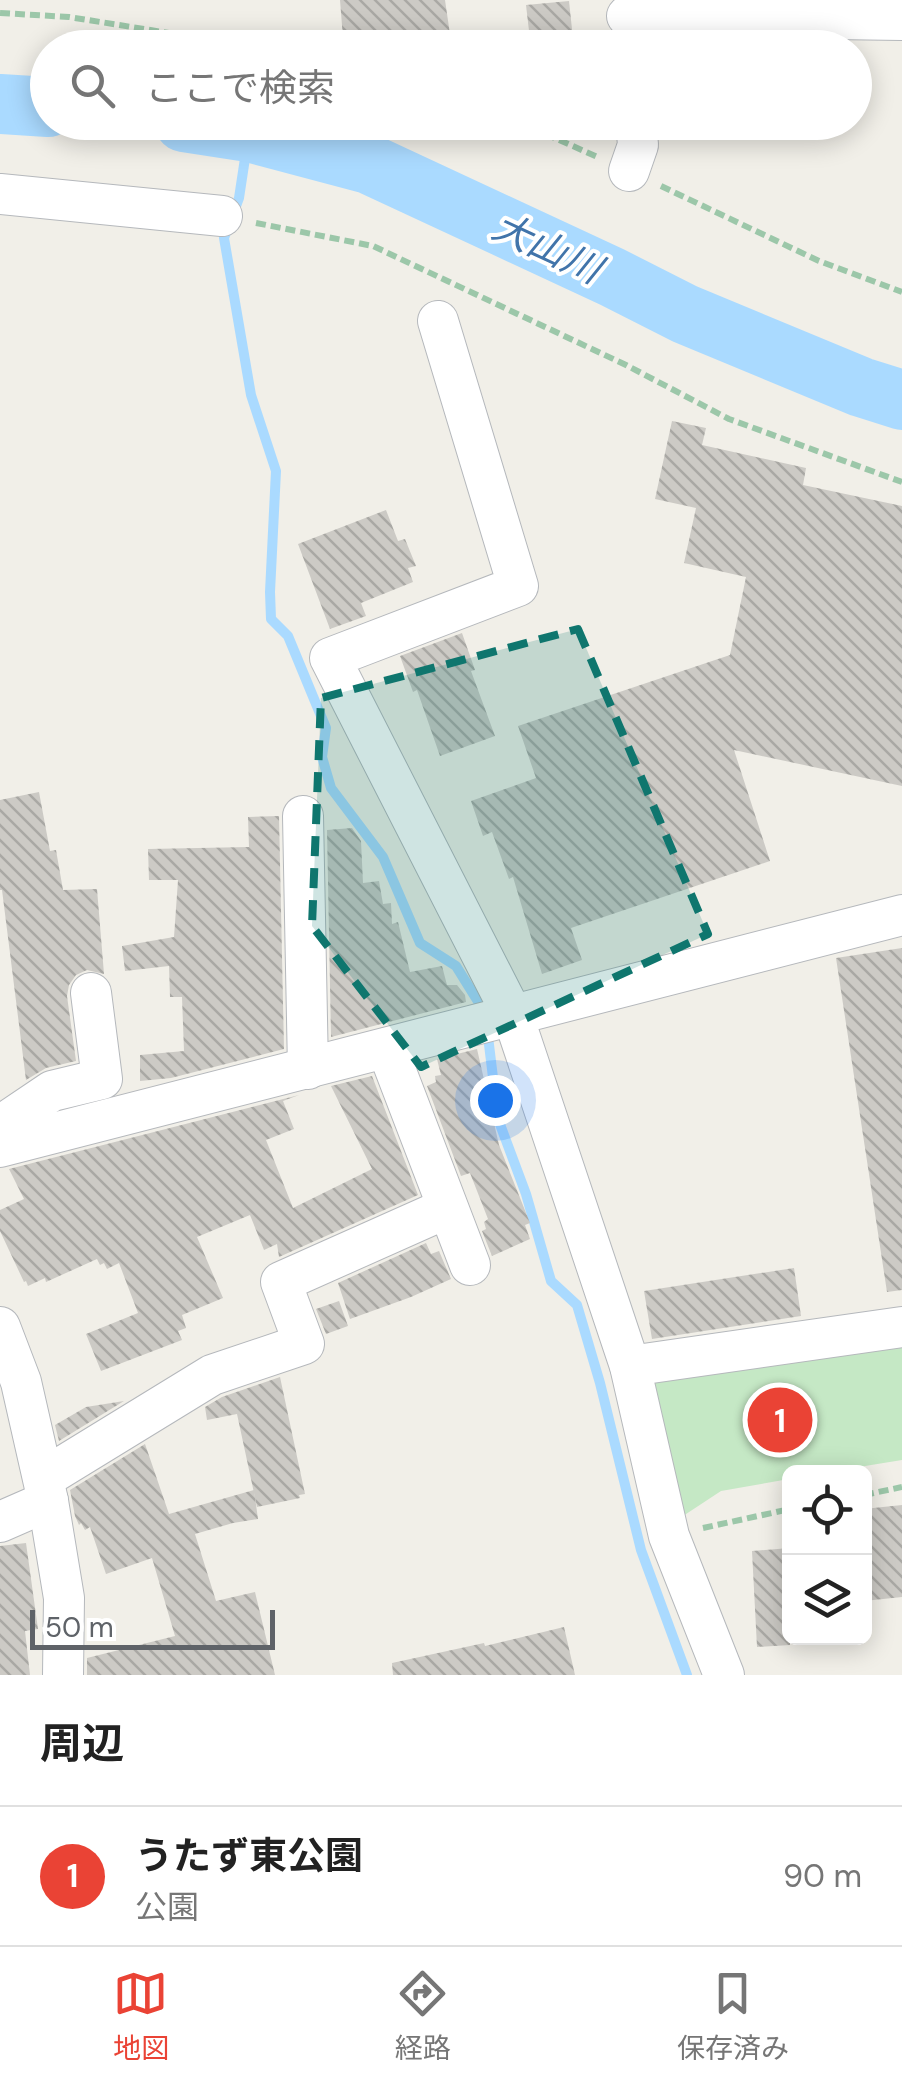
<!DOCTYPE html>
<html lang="ja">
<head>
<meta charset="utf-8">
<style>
	:root { --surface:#fff; --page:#f6f6f6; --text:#222; --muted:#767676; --line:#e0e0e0; --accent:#ea4335 }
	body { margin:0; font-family:"DM Sans","Noto Sans JP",sans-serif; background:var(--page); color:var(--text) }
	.controls { position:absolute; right:30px; bottom:30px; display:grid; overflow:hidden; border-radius:15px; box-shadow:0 5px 25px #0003 }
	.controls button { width:90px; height:90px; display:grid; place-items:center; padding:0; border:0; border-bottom:2px solid var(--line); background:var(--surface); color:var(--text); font:50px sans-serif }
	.scale { position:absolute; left:30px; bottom:25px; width:245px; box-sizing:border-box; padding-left:10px; border:5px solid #5f6368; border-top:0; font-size:28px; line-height:35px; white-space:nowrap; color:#5f6368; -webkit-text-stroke:8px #fff; paint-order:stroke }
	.you { position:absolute; left:495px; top:1100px; width:35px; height:35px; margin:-25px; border:8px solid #fff; border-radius:50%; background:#1a73e8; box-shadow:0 0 0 15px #1a73e833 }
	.badge { display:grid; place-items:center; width:65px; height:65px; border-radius:50%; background:var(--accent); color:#fff; font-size:32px; font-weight:700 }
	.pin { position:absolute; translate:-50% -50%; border:5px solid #fff; box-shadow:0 2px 10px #0006 }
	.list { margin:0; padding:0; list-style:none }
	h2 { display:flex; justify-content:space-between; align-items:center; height:130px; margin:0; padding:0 40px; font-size:42px }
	h2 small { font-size:32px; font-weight:400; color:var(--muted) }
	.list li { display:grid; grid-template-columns:65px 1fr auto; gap:30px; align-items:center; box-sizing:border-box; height:140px; padding:0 40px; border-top:2px solid var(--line) }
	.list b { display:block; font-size:38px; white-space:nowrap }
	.list p { margin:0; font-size:32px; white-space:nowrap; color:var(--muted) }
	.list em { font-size:32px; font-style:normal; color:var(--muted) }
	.icon { flex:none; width:55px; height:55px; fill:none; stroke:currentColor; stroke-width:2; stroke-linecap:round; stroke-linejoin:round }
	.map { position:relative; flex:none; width:902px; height:1675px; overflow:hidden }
	.search { position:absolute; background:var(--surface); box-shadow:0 5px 25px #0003; left:30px; right:30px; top:30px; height:110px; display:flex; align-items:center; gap:25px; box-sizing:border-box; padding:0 35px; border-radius:55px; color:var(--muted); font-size:38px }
	.sheet { height:270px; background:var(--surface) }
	nav { display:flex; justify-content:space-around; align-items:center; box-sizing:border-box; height:140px; border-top:2px solid var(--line); background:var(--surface); font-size:28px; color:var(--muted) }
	nav a { display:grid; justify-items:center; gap:5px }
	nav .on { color:var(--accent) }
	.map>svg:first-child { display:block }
	.green { fill:#c5e8c5 }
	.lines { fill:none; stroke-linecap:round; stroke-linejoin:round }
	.stream { stroke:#aadaff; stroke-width:10 }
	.river { stroke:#aadaff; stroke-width:60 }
	.building { fill:url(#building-back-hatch) }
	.minor-casing { stroke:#b5b8bc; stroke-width:42 }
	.path { stroke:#9cc7a9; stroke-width:6; stroke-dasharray:10 5; stroke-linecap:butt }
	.minor { stroke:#fff; stroke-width:40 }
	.marked { fill:#0f766e; fill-opacity:0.2; stroke:#0f766e; stroke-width:8; stroke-dasharray:20 12; stroke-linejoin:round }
	.labels { text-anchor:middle; stroke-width:8; stroke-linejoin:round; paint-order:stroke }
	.water-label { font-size:38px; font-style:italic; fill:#4174aa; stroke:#fff }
</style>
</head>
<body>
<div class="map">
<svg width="902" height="1675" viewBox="0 0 902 1675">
	<defs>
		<pattern id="building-back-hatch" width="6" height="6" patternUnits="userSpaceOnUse" patternTransform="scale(2.5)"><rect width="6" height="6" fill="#cccac5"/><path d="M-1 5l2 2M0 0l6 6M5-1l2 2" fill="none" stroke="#a9a8a4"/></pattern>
	</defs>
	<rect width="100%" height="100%" fill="#f1efe8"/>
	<polygon class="green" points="902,1344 902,1460 828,1472 790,1472 789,1479 721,1491 680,1518 649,1380"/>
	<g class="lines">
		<g class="stream">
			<polyline points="249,132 239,198 224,238 251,395 276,471 270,592 271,619 288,636 326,728 322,757 331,788 383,857 420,943 456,966 484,1011"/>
			<polyline points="487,1028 498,1119 526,1194 551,1281 577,1305 600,1383 641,1550 687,1675"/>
		</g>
		<g class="river">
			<polyline points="0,104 48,107"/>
			<polyline points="184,122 249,132 369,164 612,277 685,314 861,387 902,400"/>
		</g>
	</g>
	<g class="building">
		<polygon points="340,0 445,0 452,48 372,48 371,37 343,38"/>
		<polygon points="569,1 574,48 531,48 526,5"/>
		<polygon points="672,421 706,428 702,445 806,468 803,485 902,506 902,786 734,750 770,861 571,928 582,960 542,974 513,877 509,879 492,832 483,836 471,801 536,778 518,726 730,655 746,577 684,563 696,508 655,499"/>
		<polygon points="386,510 398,541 405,539 416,566 408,568 413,582 361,603 366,616 330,629 298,544"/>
		<polygon points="462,633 475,670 471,671 495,736 440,756 417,690 413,692 400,656"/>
		<polygon points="39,792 50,851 56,850 63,890 97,889 104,974 87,970 76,975 69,985 67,996 76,1061 46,1068 26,1080 2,890 0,890 0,800"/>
		<polygon points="279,816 284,1049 171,1078 140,1081 140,1055 184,1051 182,997 170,997 169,966 125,971 122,946 174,937 178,880 149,880 148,849 249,847 248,817"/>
		<polygon points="352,828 361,841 363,883 379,881 383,904 391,903 392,924 398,922 410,972 442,966 447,985 457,985 465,995 466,1002 331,1037 327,830"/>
		<polygon points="902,948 902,1290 887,1292 836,958"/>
		<polygon points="477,1049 499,1145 530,1223 525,1225 530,1239 492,1256 482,1231 486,1229 484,1222 488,1219 470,1173 461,1176 427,1086 436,1082 435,1076 441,1075 437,1059"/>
		<polygon points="372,1076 418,1195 279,1257 277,1244 264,1250 250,1215 197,1237 223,1298 182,1315 186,1328 178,1331 182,1340 101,1371 86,1334 138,1313 119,1263 107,1269 104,1263 100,1265 97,1259 46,1282 45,1278 28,1286 26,1281 24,1282 0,1231 0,1210 24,1199 9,1169 299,1095 283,1101 294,1129 266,1140 293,1208 372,1169 331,1086"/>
		<polygon points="426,1243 431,1254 439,1251 451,1279 411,1297 350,1319 338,1283"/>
		<polygon points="794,1268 801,1316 652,1339 644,1291"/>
		<polygon points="339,1301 348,1326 326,1334 316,1309"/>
		<polygon points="280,1377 305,1494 299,1495 300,1498 257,1507 237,1414 207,1420 205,1407 222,1397"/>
		<polygon points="124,1401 59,1441 55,1425 86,1407"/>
		<polygon points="145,1444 169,1514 254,1490 258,1519 233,1523 195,1534 216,1601 255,1592 275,1675 87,1675 87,1658 175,1636 152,1558 106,1574 90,1527 85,1530 81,1523 79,1525 75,1516 70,1490"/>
		<polygon points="902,1505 902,1597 864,1601 864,1509"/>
		<polygon points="26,1543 38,1629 25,1631 30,1675 0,1675 0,1546"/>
		<polygon points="790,1548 790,1645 757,1647 752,1551"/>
		<polygon points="564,1627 575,1675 393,1675 392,1663 484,1643 485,1646"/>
	</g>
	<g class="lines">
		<defs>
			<g id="minor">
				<polyline points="627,16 902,20"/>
				<polyline points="629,171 638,145 636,122"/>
				<polyline points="0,194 222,216"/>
				<polyline points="438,321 518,586 330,658 513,1016 630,1366 669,1536 724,1675"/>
				<polyline points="303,816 308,1069"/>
				<polyline points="387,1048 470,1265"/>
				<polyline points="0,1126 52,1091 102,1079 91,993"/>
				<polyline points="0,1147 902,915"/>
				<polyline points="0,1327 21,1382 48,1501 64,1598 63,1675"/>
				<polyline points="630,1366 902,1327"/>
				<polyline points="44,1478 212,1375 304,1344 281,1282 447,1208"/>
				<polyline points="0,1522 48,1501"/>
			</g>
		</defs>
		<use href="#minor" class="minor-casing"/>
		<g class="path">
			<polyline points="0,13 69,17 263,48"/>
			<polyline points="518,122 600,158"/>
			<polyline points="661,186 819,261 902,292"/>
			<polyline points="256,223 373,246 626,365 729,419 902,482"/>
			<polyline points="864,1495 902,1487"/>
			<polyline points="703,1528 790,1509"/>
		</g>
		<use href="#minor" class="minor"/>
	</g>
	<path class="marked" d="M578,629L708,934L421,1067L312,926L321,698Z"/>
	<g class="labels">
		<g class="water-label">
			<text transform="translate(547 248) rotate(25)" y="13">大山川</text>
		</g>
	</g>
</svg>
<div class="controls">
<button><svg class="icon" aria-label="locate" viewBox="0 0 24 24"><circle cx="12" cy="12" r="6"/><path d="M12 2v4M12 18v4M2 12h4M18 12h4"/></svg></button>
<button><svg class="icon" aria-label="layers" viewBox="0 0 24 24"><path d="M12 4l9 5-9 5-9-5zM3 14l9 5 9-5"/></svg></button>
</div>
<div class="scale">50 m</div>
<div class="you"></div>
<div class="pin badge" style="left:780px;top:1420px">1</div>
<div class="search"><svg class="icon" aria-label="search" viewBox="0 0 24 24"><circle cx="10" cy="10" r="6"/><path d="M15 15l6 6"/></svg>ここで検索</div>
</div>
<section class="sheet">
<h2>周辺<small></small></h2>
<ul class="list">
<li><span class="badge">1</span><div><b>うたず東公園</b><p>公園</p></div><em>90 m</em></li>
</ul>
</section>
<nav>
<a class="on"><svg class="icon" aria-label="map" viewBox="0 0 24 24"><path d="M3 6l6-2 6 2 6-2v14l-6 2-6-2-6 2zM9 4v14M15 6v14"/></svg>地図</a>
<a><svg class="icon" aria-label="directions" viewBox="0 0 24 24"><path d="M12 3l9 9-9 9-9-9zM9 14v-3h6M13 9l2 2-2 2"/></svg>経路</a>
<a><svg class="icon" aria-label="saved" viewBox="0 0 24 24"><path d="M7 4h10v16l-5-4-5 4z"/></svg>保存済み</a>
</nav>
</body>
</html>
